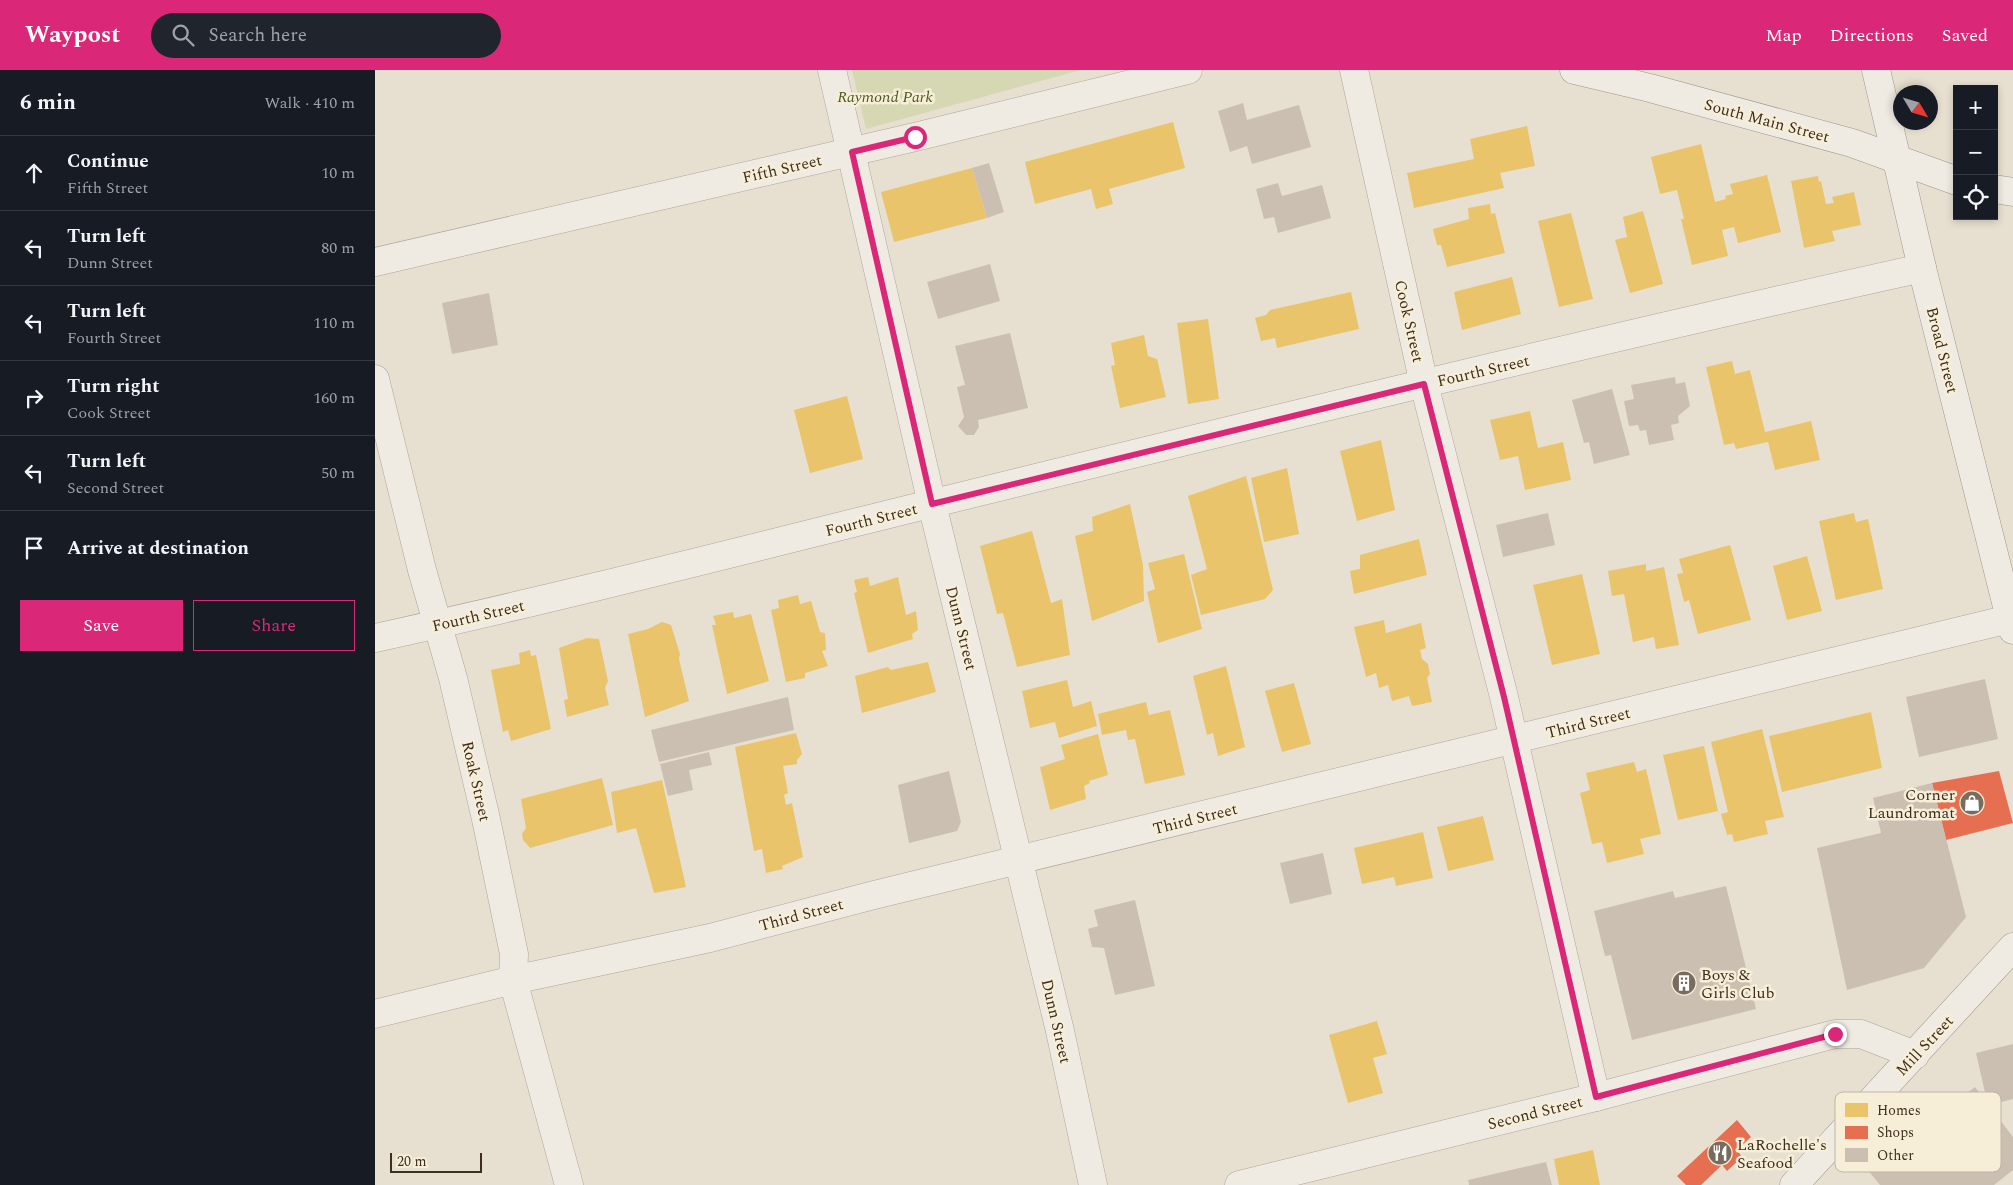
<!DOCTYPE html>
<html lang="en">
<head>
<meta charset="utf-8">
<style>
	:root { --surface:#171b24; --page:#20242c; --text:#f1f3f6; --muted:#9ea1a6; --line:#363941; --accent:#db2777 }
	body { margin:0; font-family:Spectral,serif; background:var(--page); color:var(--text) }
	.controls { position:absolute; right:15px; top:15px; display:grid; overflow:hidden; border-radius:0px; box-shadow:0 2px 8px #0003 }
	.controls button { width:45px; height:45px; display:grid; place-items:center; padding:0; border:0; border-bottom:1px solid var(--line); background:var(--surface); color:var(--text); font:25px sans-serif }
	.compass { position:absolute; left:1518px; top:15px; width:45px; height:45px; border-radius:50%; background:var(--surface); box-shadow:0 2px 8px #0003; rotate:128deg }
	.scale { position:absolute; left:15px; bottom:12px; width:92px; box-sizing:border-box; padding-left:5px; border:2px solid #3d2e20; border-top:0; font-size:14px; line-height:18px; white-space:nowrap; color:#3d2e20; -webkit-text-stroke:4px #f7eed8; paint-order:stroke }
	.stop { position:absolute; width:15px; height:15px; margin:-11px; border:4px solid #db2777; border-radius:50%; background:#fff }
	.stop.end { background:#db2777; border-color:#fff; box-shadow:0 1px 5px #0008 }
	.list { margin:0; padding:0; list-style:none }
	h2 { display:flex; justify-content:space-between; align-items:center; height:65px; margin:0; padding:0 20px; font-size:21px }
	h2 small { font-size:16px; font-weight:400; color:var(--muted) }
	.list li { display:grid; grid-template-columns:32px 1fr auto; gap:15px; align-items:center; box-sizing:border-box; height:75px; padding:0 20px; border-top:1px solid var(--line) }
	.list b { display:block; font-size:19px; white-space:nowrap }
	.list p { margin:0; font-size:16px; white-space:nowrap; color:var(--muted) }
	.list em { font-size:16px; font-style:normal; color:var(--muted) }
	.actions { display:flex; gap:10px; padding:15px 20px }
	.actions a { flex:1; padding:11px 0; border:1px solid var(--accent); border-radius:0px; text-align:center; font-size:18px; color:var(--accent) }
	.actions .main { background:var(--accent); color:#fff }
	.icon { flex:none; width:28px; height:28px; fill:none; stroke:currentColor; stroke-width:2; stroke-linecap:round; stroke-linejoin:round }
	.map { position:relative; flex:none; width:1638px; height:1115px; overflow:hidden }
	header { display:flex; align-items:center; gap:30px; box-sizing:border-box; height:70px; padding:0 25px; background:var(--accent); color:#fff }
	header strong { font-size:24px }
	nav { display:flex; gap:28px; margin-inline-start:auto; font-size:18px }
	.search { width:350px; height:45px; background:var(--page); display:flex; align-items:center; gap:12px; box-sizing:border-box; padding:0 18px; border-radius:28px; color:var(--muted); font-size:19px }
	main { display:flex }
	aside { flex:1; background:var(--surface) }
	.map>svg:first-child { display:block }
	.green { fill:#d6d7b3 }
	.homes { fill:#e9c46a }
	.shops { fill:#e76f51 }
	.building { fill:#cbbfb2 }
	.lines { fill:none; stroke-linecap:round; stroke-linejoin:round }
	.street-casing { stroke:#ada599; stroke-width:29 }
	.secondary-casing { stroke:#9c958a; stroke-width:29 }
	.street { stroke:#efebe3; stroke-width:28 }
	.secondary { stroke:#efebe3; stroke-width:28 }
	.route { stroke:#db2777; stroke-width:6 }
	.labels { text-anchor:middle; stroke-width:5; stroke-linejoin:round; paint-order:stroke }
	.park-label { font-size:16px; font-style:italic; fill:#4d5a26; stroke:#f7eed8 }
	.street-label { font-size:16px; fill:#3d2e20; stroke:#f7eed8 }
	.poi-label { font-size:16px; fill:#3d2e20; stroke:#f7eed8; text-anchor:start }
	.key { fill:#f7eed8; stroke:#bfb4a1; stroke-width:1 }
	.key-label { font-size:14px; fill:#3d2e20 }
</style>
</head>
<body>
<header>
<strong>Waypost</strong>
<div class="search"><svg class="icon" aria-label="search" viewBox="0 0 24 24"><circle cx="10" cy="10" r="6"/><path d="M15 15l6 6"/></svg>Search here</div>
<nav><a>Map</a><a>Directions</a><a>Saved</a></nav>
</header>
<main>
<aside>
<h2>6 min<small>Walk · 410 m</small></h2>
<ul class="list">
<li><svg class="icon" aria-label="ahead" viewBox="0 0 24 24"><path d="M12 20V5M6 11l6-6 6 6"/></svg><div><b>Continue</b><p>Fifth Street</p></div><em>10 m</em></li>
<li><svg class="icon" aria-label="left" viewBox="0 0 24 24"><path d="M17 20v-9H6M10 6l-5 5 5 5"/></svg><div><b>Turn left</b><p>Dunn Street</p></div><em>80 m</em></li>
<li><svg class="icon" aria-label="left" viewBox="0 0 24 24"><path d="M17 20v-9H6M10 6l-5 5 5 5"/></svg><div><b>Turn left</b><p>Fourth Street</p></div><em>110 m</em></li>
<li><svg class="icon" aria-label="right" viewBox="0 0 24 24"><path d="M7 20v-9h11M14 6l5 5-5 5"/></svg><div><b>Turn right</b><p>Cook Street</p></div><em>160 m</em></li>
<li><svg class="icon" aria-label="left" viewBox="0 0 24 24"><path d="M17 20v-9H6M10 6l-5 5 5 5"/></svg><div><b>Turn left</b><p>Second Street</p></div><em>50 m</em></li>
<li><svg class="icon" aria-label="arrive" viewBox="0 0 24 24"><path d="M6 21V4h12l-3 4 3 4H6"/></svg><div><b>Arrive at destination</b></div></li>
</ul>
<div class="actions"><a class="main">Save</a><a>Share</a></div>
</aside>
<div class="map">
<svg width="1638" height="1115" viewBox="0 0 1638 1115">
	<rect width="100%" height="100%" fill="#e7e0d1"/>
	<polygon class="green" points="477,0 706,0 491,59"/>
	<g class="homes">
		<polygon points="798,52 810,98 734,119 738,134 721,139 716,119 660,134 650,92"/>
		<polygon points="1152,56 1160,96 1125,103 1129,118 1039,138 1032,103 1099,89 1095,69"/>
		<polygon points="1326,74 1340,132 1351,129 1350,126 1358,124 1355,114 1392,105 1406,162 1363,173 1359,157 1347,160 1353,186 1317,195 1306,149 1309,149 1302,120 1285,124 1276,87"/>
		<polygon points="597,98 612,148 519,172 506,122"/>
		<polygon points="1443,106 1444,112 1446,111 1451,134 1459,133 1457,127 1479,122 1486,155 1457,161 1460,171 1429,178 1416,111"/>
		<polygon points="1115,134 1116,144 1120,143 1130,183 1072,197 1066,175 1062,175 1058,159 1094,149 1093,138"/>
		<polygon points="1268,141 1288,214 1255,223 1240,170 1252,167 1248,147"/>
		<polygon points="1196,143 1218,229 1184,237 1163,151"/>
		<polygon points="1137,207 1146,244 1087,260 1079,222"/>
		<polygon points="976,222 984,259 902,278 900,268 886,271 880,248 891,245 895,240"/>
		<polygon points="833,249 844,329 813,334 802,253"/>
		<polygon points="769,265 773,286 782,289 791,327 745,338 736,296 740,295 736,273"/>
		<polygon points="1357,291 1360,304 1375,300 1390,362 1436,351 1445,390 1400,400 1393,372 1361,379 1359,373 1349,375 1331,297"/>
		<polygon points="472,326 488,389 435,403 419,340"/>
		<polygon points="1155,341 1163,378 1188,372 1196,410 1150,420 1143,386 1125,390 1115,350"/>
		<polygon points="1006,370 1020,440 982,451 965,381"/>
		<polygon points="912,398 924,464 889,472 876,408"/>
		<polygon points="871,406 898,520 890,529 826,545 816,505 832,499 813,426"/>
		<polygon points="755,434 768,495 769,531 717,551 700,466 718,461 717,447"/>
		<polygon points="1479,443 1481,452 1493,449 1508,519 1461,530 1444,451"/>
		<polygon points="657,461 676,533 687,529 695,585 642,597 628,543 622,544 605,476"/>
		<polygon points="1044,469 1052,505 979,524 975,501 985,499 985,485"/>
		<polygon points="1355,475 1376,550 1323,564 1314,530 1309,532 1302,504 1308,503 1304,489"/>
		<polygon points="809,484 827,559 783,573 772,522 780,519 773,493"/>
		<polygon points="1432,486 1447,541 1412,550 1398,496"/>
		<polygon points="1271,494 1271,501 1289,497 1304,575 1281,579 1279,567 1258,572 1249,524 1237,526 1233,501"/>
		<polygon points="1207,504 1225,584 1177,595 1158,515"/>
		<polygon points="493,507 495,516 523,507 531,545 541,541 543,560 537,564 538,569 493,583 479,523 482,522 479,510"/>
		<polygon points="423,525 425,534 436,531 445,562 450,563 451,580 447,581 453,596 430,603 430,608 411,612 396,540 404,538 403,530"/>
		<polygon points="358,542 359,548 376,544 394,611 352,624 337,555 341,555 338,546"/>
		<polygon points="1009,550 1011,563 1046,553 1051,578 1045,580 1047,589 1053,594 1055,604 1052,608 1057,632 1037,636 1034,626 1017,631 1013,615 1004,618 1001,603 991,607 979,557"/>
		<polygon points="287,552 296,555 305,584 304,589 314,631 270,647 253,564 273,559"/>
		<polygon points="212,568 224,569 233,611 230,618 234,635 192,647 189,630 193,629 184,578"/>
		<polygon points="155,580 156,586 161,585 176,659 136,671 133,660 128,662 116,600 145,594 144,583"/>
		<polygon points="553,592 561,622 487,643 480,606 513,597 516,600"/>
		<polygon points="851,596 870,677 843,686 838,663 832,665 818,606"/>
		<polygon points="692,610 698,637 716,631 722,656 684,668 680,652 655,658 647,621"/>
		<polygon points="919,613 936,674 907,682 890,621"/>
		<polygon points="771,632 774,645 795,640 810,705 770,714 760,669 753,670 751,660 727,665 723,644"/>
		<polygon points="1496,642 1507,698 1407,722 1394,666"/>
		<polygon points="1387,659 1409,747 1390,751 1393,764 1359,772 1357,764 1352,765 1346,744 1353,742 1336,672"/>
		<polygon points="421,663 427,684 422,690 422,694 408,696 413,723 409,725 411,735 417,733 428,787 407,796 408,799 391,803 387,779 379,781 360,677"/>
		<polygon points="723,664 733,705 714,711 715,713 709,716 711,729 675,740 665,697 690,689 686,675"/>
		<polygon points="1329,676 1343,741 1303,750 1288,685"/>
		<polygon points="1259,692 1262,702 1271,699 1286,764 1265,769 1269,784 1232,793 1227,772 1217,774 1205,723 1215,720 1211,703"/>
		<polygon points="227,708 238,755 155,778 148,770 147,764 151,758 146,729"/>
		<polygon points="287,710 311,817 279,823 261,758 242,763 236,722"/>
		<polygon points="1108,746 1119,790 1073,801 1062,757"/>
		<polygon points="1048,762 1058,808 1021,816 1019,807 987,814 979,778"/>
		<polygon points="1002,951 1012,984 998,988 1008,1023 973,1033 954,965"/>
		<polygon points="1218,1080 1225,1115 1184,1115 1179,1089"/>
	</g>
	<g class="shops">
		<polygon points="1624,701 1638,753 1571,770 1557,713"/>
		<polygon points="1362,1050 1376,1067 1362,1080 1367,1087 1352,1101 1347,1095 1326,1115 1311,1115 1302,1106"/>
	</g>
	<g class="building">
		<polygon points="868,33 872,50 924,35 936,77 877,94 872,76 855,82 843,41"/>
		<polygon points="614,93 629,142 612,148 597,98"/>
		<polygon points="903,113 907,126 947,115 956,148 903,163 899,147 889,149 881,119"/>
		<polygon points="615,194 625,231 563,249 552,212"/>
		<polygon points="114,223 123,275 77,284 67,233"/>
		<polygon points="635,263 653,338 603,350 604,357 599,365 591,365 583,356 589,347 582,317 590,315 580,276"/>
		<polygon points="1300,307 1301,314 1310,312 1315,336 1303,346 1304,353 1296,355 1299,370 1274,375 1271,360 1265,361 1263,355 1254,356 1249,331 1259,329 1256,315"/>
		<polygon points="1237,319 1255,385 1219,394 1214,372 1209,373 1197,330"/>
		<polygon points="1173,443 1180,475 1128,487 1121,455"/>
		<polygon points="1610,609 1623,669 1544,687 1531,627"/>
		<polygon points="413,627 419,660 284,692 276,660"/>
		<polygon points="334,682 337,695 314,700 318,720 293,726 285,694"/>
		<polygon points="574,701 586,752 582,761 534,773 523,715"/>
		<polygon points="1557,713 1591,847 1549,898 1472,920 1442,778 1506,763 1498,728"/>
		<polygon points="948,783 957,824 915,834 905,793"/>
		<polygon points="1351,816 1381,939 1257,970 1236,885 1230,886 1219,841 1298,821 1300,828"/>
		<polygon points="760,830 780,916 740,925 729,878 717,877 713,859 723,856 719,840"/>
		<polygon points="1638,974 1638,1029 1619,1034 1616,1026 1611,1027 1601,983"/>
		<polygon points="1600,1017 1638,1067 1638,1100 1619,1115 1505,1115 1492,1099"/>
		<polygon points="1171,1092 1177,1115 1094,1115 1093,1110"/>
	</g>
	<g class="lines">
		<defs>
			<g id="street">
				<polyline points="457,0 557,434 685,961 718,1115"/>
				<polyline points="979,0 1049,314 1129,627 1221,1027"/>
				<polyline points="0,192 540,67 813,0"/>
				<polyline points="0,309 47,500 78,608 111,749 139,884 138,910 194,1115"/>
				<path d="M0,568C187,527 373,479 559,433C888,352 1217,271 1547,198"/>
				<polyline points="0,944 138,910 335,868 499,825 1638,548"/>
				<polyline points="864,1115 1221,1027 1460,964 1486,964 1540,985"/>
			</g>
			<g id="secondary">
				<polyline points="1199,0 1275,18 1477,73 1582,111"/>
				<polyline points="1501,0 1547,198 1638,560"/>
				<polyline points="1619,119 1638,122"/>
				<polyline points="1419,1115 1638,877"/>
			</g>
		</defs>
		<use href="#street" class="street-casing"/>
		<use href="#secondary" class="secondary-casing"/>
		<use href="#street" class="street"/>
		<use href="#secondary" class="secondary"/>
	</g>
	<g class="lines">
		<polyline class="route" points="540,67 477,82 557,434 1049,314 1129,627 1221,1027 1460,964"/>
	</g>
	<defs>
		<symbol id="shop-disc" viewBox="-11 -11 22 22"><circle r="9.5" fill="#786c5e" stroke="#f7eed8"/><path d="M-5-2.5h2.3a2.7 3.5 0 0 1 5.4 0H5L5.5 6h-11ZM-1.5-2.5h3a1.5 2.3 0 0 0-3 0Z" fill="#fff"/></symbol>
		<symbol id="building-disc" viewBox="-11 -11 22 22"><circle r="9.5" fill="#786c5e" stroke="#f7eed8"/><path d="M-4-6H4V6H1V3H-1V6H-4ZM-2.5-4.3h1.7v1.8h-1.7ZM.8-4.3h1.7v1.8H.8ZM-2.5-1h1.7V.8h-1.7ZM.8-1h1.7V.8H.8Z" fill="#fff"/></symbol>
		<symbol id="restaurant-disc" viewBox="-11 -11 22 22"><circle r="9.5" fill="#786c5e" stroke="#f7eed8"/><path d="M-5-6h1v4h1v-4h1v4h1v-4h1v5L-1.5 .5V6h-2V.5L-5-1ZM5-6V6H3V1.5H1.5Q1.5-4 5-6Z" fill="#fff"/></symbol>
	</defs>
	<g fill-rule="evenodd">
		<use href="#shop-disc" x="1583" y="719" width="28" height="28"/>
		<use href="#building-disc" x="1295" y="899" width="28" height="28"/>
		<use href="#restaurant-disc" x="1331" y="1069" width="28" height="28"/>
	</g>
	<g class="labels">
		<g class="park-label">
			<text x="510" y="32">Raymond Park</text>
		</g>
		<g class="street-label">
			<text transform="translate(1392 50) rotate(15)" y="6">South Main Street</text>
			<text transform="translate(407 98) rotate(-13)" y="6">Fifth Street</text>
			<text transform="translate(1035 251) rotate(77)" y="6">Cook Street</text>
			<text transform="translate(1568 280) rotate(76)" y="6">Broad Street</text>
			<text transform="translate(1108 300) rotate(-13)" y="6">Fourth Street</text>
			<text transform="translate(496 449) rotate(-14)" y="6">Fourth Street</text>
			<text transform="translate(103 545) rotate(-13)" y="6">Fourth Street</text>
			<text transform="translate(587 558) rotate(76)" y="6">Dunn Street</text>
			<text transform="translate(1213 652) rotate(-14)" y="6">Third Street</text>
			<text transform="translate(102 711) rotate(77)" y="6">Roak Street</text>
			<text transform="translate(820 748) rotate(-14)" y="6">Third Street</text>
			<text transform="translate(426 844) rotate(-15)" y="6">Third Street</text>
			<text transform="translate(682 951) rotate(77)" y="6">Dunn Street</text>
			<text transform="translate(1549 975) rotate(-47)" y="6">Mill Street</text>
			<text transform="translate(1160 1042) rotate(-14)" y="6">Second Street</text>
		</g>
		<g class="poi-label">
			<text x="1580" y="730" text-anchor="end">Corner<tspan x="1580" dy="18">Laundromat</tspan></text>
			<text x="1326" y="910">Boys &amp;<tspan x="1326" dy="18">Girls Club</tspan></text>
			<text x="1362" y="1080">LaRochelle's<tspan x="1362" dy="18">Seafood</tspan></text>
		</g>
	</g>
	<rect x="1460" y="1022" width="166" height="80" rx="8" class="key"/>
	<rect x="1470" y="1033" width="23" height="14" fill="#e9c46a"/>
	<rect x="1470" y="1056" width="23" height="13" fill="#e76f51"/>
	<rect x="1470" y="1078" width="23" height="14" fill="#cbbfb2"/>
	<g class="key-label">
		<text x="1502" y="1045">Homes</text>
		<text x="1502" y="1067">Shops</text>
		<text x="1502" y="1090">Other</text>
	</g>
</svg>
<div class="controls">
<button>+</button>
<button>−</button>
<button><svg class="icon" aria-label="locate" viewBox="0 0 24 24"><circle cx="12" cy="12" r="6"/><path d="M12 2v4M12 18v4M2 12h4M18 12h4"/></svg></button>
</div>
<svg class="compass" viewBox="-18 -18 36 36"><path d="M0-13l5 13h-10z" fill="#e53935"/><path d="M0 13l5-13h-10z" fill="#9ea1a6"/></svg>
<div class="scale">20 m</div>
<div class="stop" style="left:540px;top:67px"></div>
<div class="stop end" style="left:1460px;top:964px"></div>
</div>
</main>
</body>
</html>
